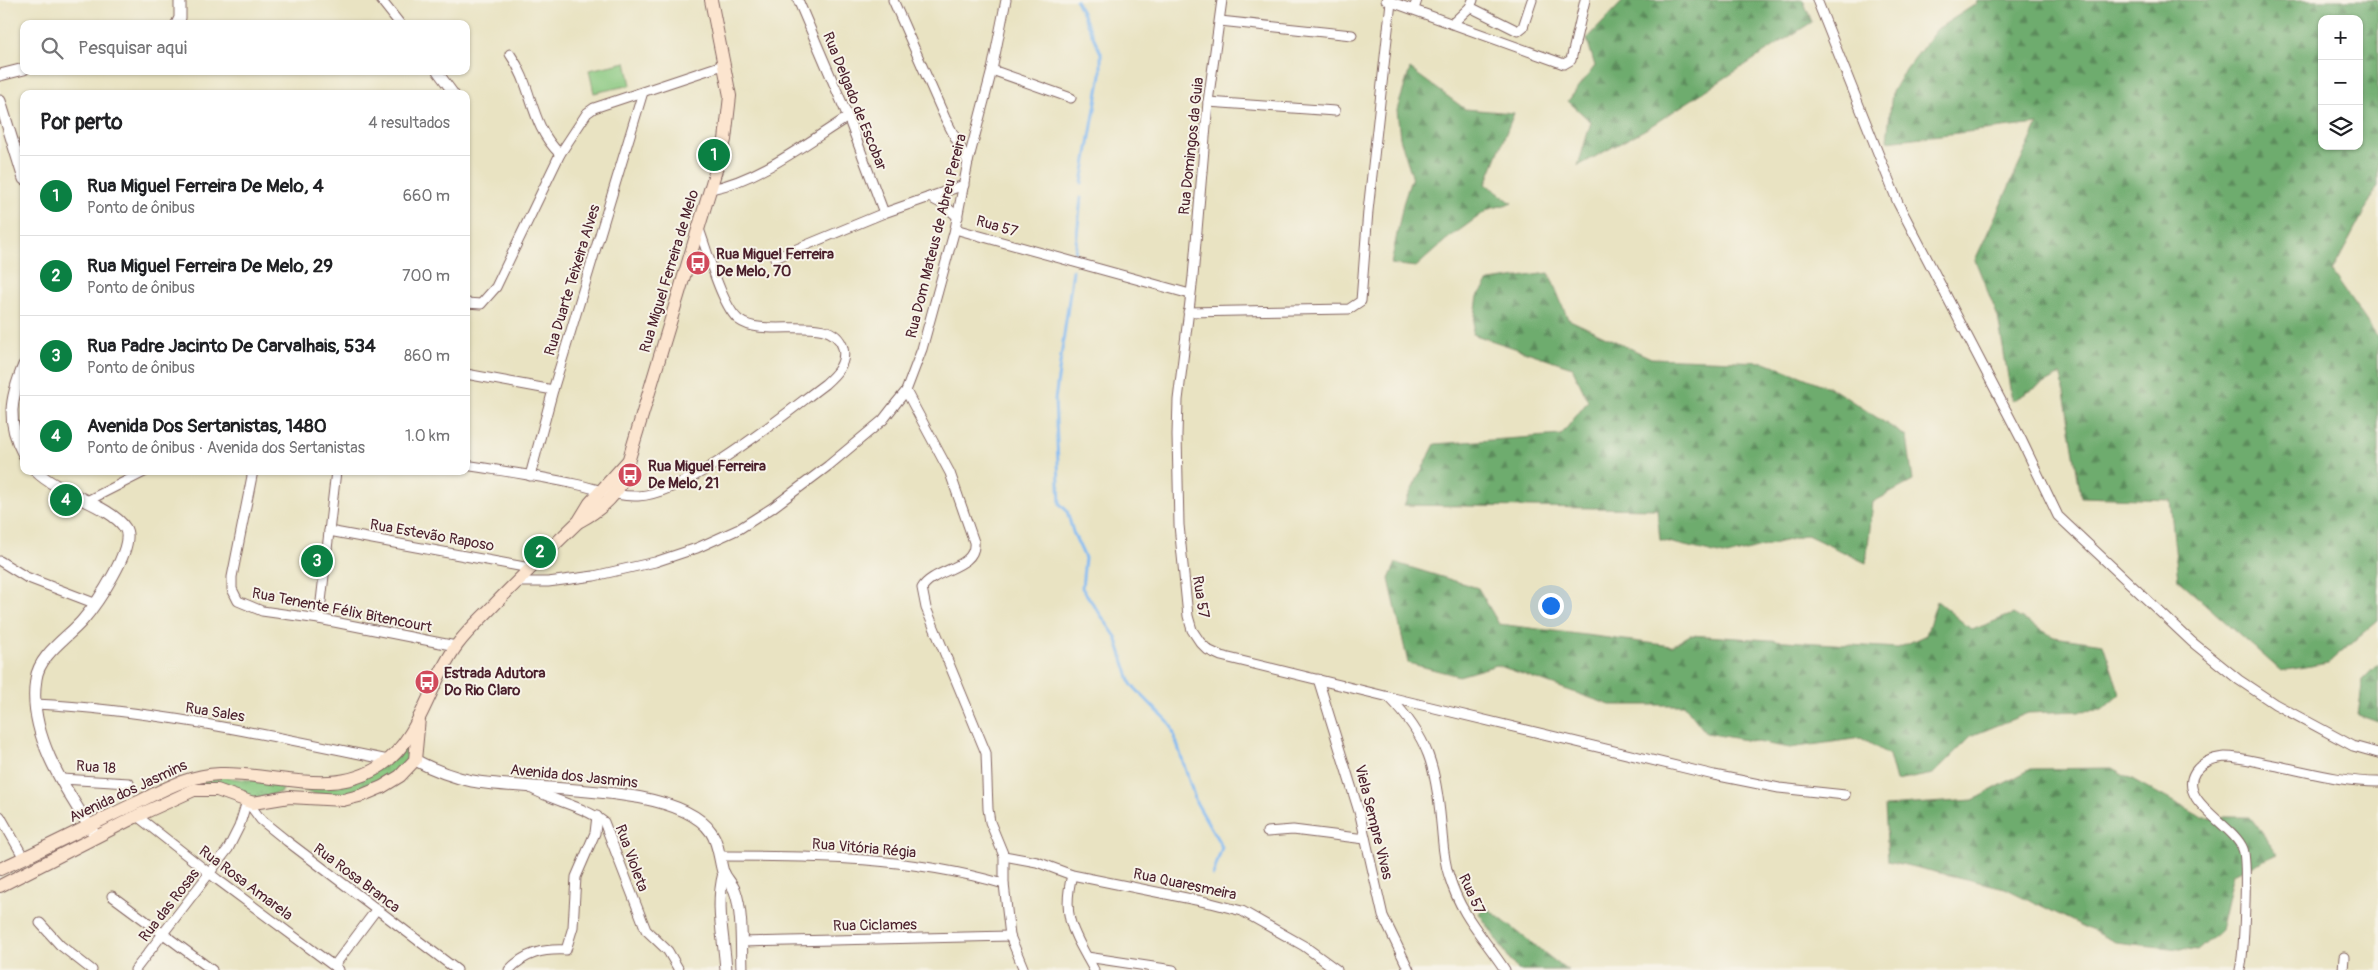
<!DOCTYPE html>
<html lang="pt">
<head>
<meta charset="utf-8">
<style>
	:root { --surface:#fff; --page:#f2f2f2; --text:#202124; --muted:#757577; --line:#e0e0e0; --accent:#0b8043 }
	body { margin:0; font-family:Pangolin,sans-serif; background:var(--page); color:var(--text) }
	.controls { position:absolute; right:15px; top:15px; display:grid; overflow:hidden; border-radius:10px; box-shadow:0 1px 4px #0004 }
	.controls button { width:45px; height:45px; display:grid; place-items:center; padding:0; border:0; border-bottom:1px solid var(--line); background:var(--surface); color:var(--text); font:25px sans-serif }
	.you { position:absolute; left:1550px; top:605px; width:18px; height:18px; margin:-12px; border:4px solid #fff; border-radius:50%; background:#1a73e8; box-shadow:0 0 0 8px #1a73e833 }
	.badge { display:grid; place-items:center; width:32px; height:32px; border-radius:50%; background:var(--accent); color:#fff; font-size:16px; font-weight:700 }
	.pin { position:absolute; translate:-50% -50%; border:2px solid #fff; box-shadow:0 1px 5px #0006 }
	.list { margin:0; padding:0; list-style:none }
	h2 { display:flex; justify-content:space-between; align-items:center; height:65px; margin:0; padding:0 20px; font-size:21px }
	h2 small { font-size:16px; font-weight:400; color:var(--muted) }
	.list li { display:grid; grid-template-columns:32px 1fr auto; gap:15px; align-items:center; box-sizing:border-box; height:80px; padding:0 20px; border-top:1px solid var(--line) }
	.list b { display:block; font-size:19px; white-space:nowrap }
	.list p { margin:0; font-size:16px; white-space:nowrap; color:var(--muted) }
	.list em { font-size:16px; font-style:normal; color:var(--muted) }
	.icon { flex:none; width:28px; height:28px; fill:none; stroke:currentColor; stroke-width:2; stroke-linecap:round; stroke-linejoin:round }
	.map { position:relative; flex:none; width:2378px; height:970px; overflow:hidden }
	.search { position:absolute; background:var(--surface); box-shadow:0 1px 4px #0004; left:20px; top:20px; width:450px; height:55px; display:flex; align-items:center; gap:12px; box-sizing:border-box; padding:0 18px; border-radius:10px; color:var(--muted); font-size:19px }
	.panel { position:absolute; background:var(--surface); box-shadow:0 1px 4px #0004; left:20px; top:90px; width:450px; height:385px; border-radius:10px }
	.map>svg:first-child { display:block }
	.grass { fill:url(#grass-tufts); stroke:#697355 }
	.forest { fill:url(#forest-firs); stroke:#5c664c; fill-rule:evenodd }
	.pitch { fill:#88c77f; stroke:#697355 }
	.lines { fill:none; stroke-linecap:round; stroke-linejoin:round }
	.stream { stroke:#82baf2; stroke-width:3 }
	.minor-casing { stroke:#826460; stroke-width:11 }
	.tertiary-casing { stroke:#826460; stroke-width:13 }
	.secondary-casing { stroke:#826460; stroke-width:14 }
	.minor { stroke:#fff; stroke-width:9 }
	.tertiary { stroke:#fff; stroke-width:11 }
	.secondary { stroke:#fce5cf; stroke-width:12 }
	.labels { text-anchor:middle; stroke-width:4; stroke-linejoin:round; paint-order:stroke }
	.street-label { font-size:15px; fill:#4a1f2b; stroke:#f7f3e8 }
	.poi-label { font-size:15px; font-weight:bold; fill:#4a1f2b; stroke:#f7f3e8; text-anchor:start }
</style>
</head>
<body>
<div class="map">
<svg width="2378" height="970" viewBox="0 0 2378 970">
	<defs>
		<pattern id="grass-tufts" width="24" height="20" patternUnits="userSpaceOnUse" patternTransform="scale(1.25)"><rect width="24" height="20" fill="#88c77f"/><path d="M3 7l-1-3M5 7V3M7 7l1-3M15 17l-1-3M17 17v-4M19 17l1-3" fill="none" stroke="#77aa6e"/></pattern>
		<pattern id="forest-firs" width="22" height="20" patternUnits="userSpaceOnUse" patternTransform="scale(1.25)"><rect width="22" height="20" fill="#6eac6e"/><path d="M5 1l3.5 6h-7zM16 11l3.5 6h-7z" fill="#5c8b5b"/></pattern>
	</defs>
	<rect width="100%" height="100%" fill="#f7f3e8"/>
	<filter id="ink" filterUnits="userSpaceOnUse"><feTurbulence type="fractalNoise" baseFrequency=".02" numOctaves="2"/><feDisplacementMap in="SourceGraphic" scale="10" xChannelSelector="R" yChannelSelector="G"/><feConvolveMatrix kernelMatrix="1 2 1 2 8 2 1 2 1" color-interpolation-filters="sRGB"/></filter>
	<filter id="wash" filterUnits="userSpaceOnUse"><feTurbulence type="fractalNoise" baseFrequency=".0096" numOctaves="4" result="noise"/><feDisplacementMap in="SourceGraphic" scale="20" xChannelSelector="R" yChannelSelector="G"/><feGaussianBlur stdDeviation="1.12" result="paint"/><feColorMatrix in="noise" values="0 0 0 0 0 0 0 0 0 0 0 0 0 0 0 0 0 1.4 0 .05"/><feComposite in="paint" operator="in"/></filter>
	<g filter="url(#wash)">
		<rect width="100%" height="100%" fill="#e9e3c2"/>
		<g class="grass">
			<polygon points="409,743 413,743 410,756 389,778 352,795 312,794 299,788 302,786 340,786"/>
			<polygon points="220,777 280,783 283,787 282,792 260,798 246,797 218,787 152,805 148,803 183,783"/>
		</g>
		<g class="forest">
			<polygon points="1624,0 1803,0 1812,22 1646,129 1578,166 1591,122 1568,101 1595,66 1587,39"/>
			<path d="M1977,0H2378V186L2332,272L2378,338V620L2328,663L2281,671L2178,580L2170,500L2081,497L2061,374L2012,401L1998,317L1975,260L2038,124L1887,141L1892,92L1901,76L1937,29L1976,4ZM2322,19H2359V146H2322Z"/>
			<polygon points="1410,69 1465,109 1514,113 1486,184 1512,203 1489,209 1446,240 1416,267 1391,264 1403,204 1412,176 1400,138 1397,110"/>
			<polygon points="1549,273 1568,319 1651,358 1765,362 1833,389 1907,437 1913,481 1873,502 1866,563 1807,535 1727,556 1660,540 1657,509 1404,505 1435,444 1561,435 1588,401 1572,367 1472,334 1478,296 1489,281"/>
			<polygon points="1396,563 1478,588 1499,624 1672,646 1690,635 1898,648 1926,635 1937,601 1972,630 2013,614 2054,637 2103,644 2120,694 2102,710 2028,713 1971,736 1933,774 1896,781 1889,755 1861,738 1790,748 1706,733 1684,705 1610,705 1497,665 1459,676 1408,663 1389,579"/>
			<polygon points="2378,664 2378,722 2358,715 2363,679"/>
			<polygon points="2112,768 2201,817 2250,817 2278,854 2233,874 2220,931 2197,951 2115,942 2005,888 1888,861 1885,806 1973,800 2031,769"/>
			<polygon points="1487,908 1565,969 1569,970 1517,970 1479,913"/>
		</g>
		<polygon class="pitch" points="626,62 631,85 594,93 589,70"/>
		<g class="lines">
			<g class="stream">
				<polyline points="1076,0 1101,53 1101,74 1082,183"/>
				<polyline points="1075,254 1081,198"/>
				<polyline points="1073,270 1055,400 1060,504 1067,511 1073,532 1085,558 1082,588 1116,637 1131,684 1171,725 1196,802 1222,847 1213,875"/>
			</g>
		</g>
	</g>
	<g filter="url(#ink)">
		<g class="lines">
			<defs>
				<g id="minor">
					<polyline points="381,0 400,24"/>
					<polyline points="798,0 848,117 884,213"/>
					<polyline points="893,0 945,118 968,162"/>
					<path d="M1222,0L1208,102L1193,277L1178,400L1177,435L1179,525L1188,616L1192,630L1200,642L1208,650L1221,656L1389,697C1429,738 1436,768 1441,823C1443,841 1443,859 1449,876C1462,918 1483,936 1505,970"/>
					<polyline points="1386,0 1564,64 1571,60 1585,0"/>
					<polyline points="1817,0 1898,203 2021,439 2058,516 2192,642 2239,680 2275,704 2353,746 2378,753"/>
					<polyline points="1470,7 1518,31 1523,27 1532,0"/>
					<polyline points="1414,9 1417,0"/>
					<polyline points="1220,21 1352,35"/>
					<polyline points="1452,24 1470,7 1473,0"/>
					<path d="M510,54C534,88 529,124 560,154"/>
					<polyline points="992,70 1071,98"/>
					<polyline points="437,71 454,94"/>
					<polyline points="1208,102 1335,111"/>
					<path d="M711,189C759,180 806,143 848,117"/>
					<polyline points="929,197 944,205 958,217"/>
					<polyline points="955,229 1190,294"/>
					<polyline points="775,258 884,213 964,185"/>
					<polyline points="466,303 481,304 496,287 560,154 587,113 594,108 723,65"/>
					<polyline points="1188,312 1349,309 1361,301 1368,211 1391,2"/>
					<polyline points="466,374 553,390"/>
					<path d="M906,391L950,473L974,542C977,569 934,568 922,588L926,608L986,753L988,809L990,822L1004,856V884L1010,936L1024,970"/>
					<path d="M466,465C502,471 539,476 575,484C595,488 617,497 638,496C690,493 782,416 825,384C835,375 847,364 843,348C833,311 765,340 739,320C722,307 707,250 699,229"/>
					<polyline points="253,471 232,577 232,589 238,601 262,611 319,619 456,646"/>
					<polyline points="530,476 553,390 643,92"/>
					<polyline points="85,502 146,471"/>
					<polyline points="329,531 530,568"/>
					<polyline points="0,561 26,577 94,603"/>
					<polyline points="517,582 548,582 594,576 655,562 697,548 739,529 772,508 828,466 883,420 897,402 906,391 922,349 955,229 968,162 992,70 1006,0"/>
					<polyline points="319,619 336,471"/>
					<polyline points="1318,679 1360,815 1383,916 1409,970"/>
					<polyline points="1389,697 1714,775 1779,788 1845,795"/>
					<path d="M35,704C155,710 272,736 389,760"/>
					<polyline points="62,779 129,783"/>
					<path d="M532,789C554,801 585,807 604,822L646,930L668,951L679,970"/>
					<polyline points="247,801 261,820 287,841 457,970"/>
					<polyline points="0,816 24,858"/>
					<polyline points="137,816 218,880 339,970"/>
					<polyline points="1267,832 1293,830 1365,839"/>
					<path d="M721,856C816,856 912,857 1004,884"/>
					<polyline points="1004,856 1037,862 1072,875 1211,903 1242,911 1304,946 1337,970"/>
					<path d="M1072,875C1061,918 1074,933 1094,970"/>
					<polyline points="112,896 212,970"/>
					<polyline points="40,923 60,945 92,970"/>
					<polyline points="742,942 1010,936"/>
					<polyline points="1087,957 1173,970"/>
					<polyline points="334,966 376,910"/>
					<polyline points="135,970 228,849 239,827 247,801"/>
					<path d="M509,970C525,953 542,949 566,950L573,927L576,877L595,833L597,816"/>
					<path d="M2240,970C2244,955 2248,861 2243,849C2233,824 2177,801 2195,772C2202,762 2213,758 2225,757C2241,757 2257,762 2273,765C2308,772 2343,782 2378,782"/>
					<polyline points="2343,970 2344,957"/>
				</g>
				<g id="tertiary">
					<polyline points="177,24 180,18 180,0"/>
					<polyline points="0,75 24,69"/>
					<polyline points="0,101 24,179"/>
					<path d="M24,365C10,399 6,422 24,455"/>
					<path d="M36,471C59,494 110,505 125,528C137,546 95,606 82,621C67,638 39,655 36,679C27,733 65,789 93,832"/>
					<path d="M415,760C434,770 451,777 472,781C529,792 677,782 711,832C719,844 719,858 723,872C726,878 732,884 735,891C743,913 741,947 742,970"/>
					<path d="M724,873C715,906 724,937 726,970"/>
				</g>
				<g id="secondary">
					<path d="M580,521C598,511 612,500 622,482L725,140L730,96L711,0"/>
					<path d="M0,869C44,849 88,826 132,805C161,791 188,775 220,774C274,772 332,799 382,765C420,739 430,681 457,645C468,630 483,617 496,603C523,575 551,548 579,521L590,503L627,462"/>
					<polyline points="0,886 137,816 194,790 217,790 253,803 289,797 343,800 363,795 382,787 400,776 415,760 419,718"/>
				</g>
			</defs>
			<use href="#minor" class="minor-casing"/>
			<use href="#tertiary" class="tertiary-casing"/>
			<use href="#secondary" class="secondary-casing"/>
			<use href="#minor" class="minor"/>
			<use href="#tertiary" class="tertiary"/>
			<use href="#secondary" class="secondary"/>
		</g>
	</g>
	<defs>
		<symbol id="bus-disc" viewBox="-11 -11 22 22"><circle r="9.5" fill="#d1495b" stroke="#f7f3e8"/><path d="M-5-6H5V4H4V6H2V4H-2V6H-4V4H-5ZM-3.5-4V0h7V-4ZM-3.5 1.2v1.5H-2V1.2ZM2 1.2v1.5H3.5V1.2Z" fill="#fff"/></symbol>
	</defs>
	<g fill-rule="evenodd">
		<use href="#bus-disc" x="684" y="249" width="28" height="28"/>
		<use href="#bus-disc" x="616" y="461" width="28" height="28"/>
		<use href="#bus-disc" x="413" y="668" width="28" height="28"/>
	</g>
	<g class="labels">
		<g class="street-label">
			<text transform="translate(855 101) rotate(68)" y="5">Rua Delgado de Escobar</text>
			<text transform="translate(1191 146) rotate(-84)" y="5">Rua Domingos da Guia</text>
			<text transform="translate(997 226) rotate(16)" y="5">Rua 57</text>
			<text transform="translate(936 236) rotate(-76)" y="5">Rua Dom Mateus de Abreu Pereira</text>
			<text transform="translate(669 271) rotate(-73)" y="5">Rua Miguel Ferreira de Melo</text>
			<text transform="translate(572 280) rotate(-73)" y="5">Rua Duarte Teixeira Alves</text>
			<text transform="translate(432 535) rotate(10)" y="5">Rua Estevão Raposo</text>
			<text transform="translate(1201 597) rotate(81)" y="5">Rua 57</text>
			<text transform="translate(342 610) rotate(11)" y="5">Rua Tenente Félix Bitencourt</text>
			<text transform="translate(215 712) rotate(9)" y="5">Rua Sales</text>
			<text transform="translate(96 767) rotate(4)" y="5">Rua 18</text>
			<text transform="translate(574 776) rotate(6)" y="5">Avenida dos Jasmins</text>
			<text transform="translate(128 791) rotate(-25)" y="5">Avenida dos Jasmins</text>
			<text transform="translate(1374 822) rotate(76)" y="5">Viela Sempre Vivas</text>
			<text transform="translate(864 848) rotate(5)" y="5">Rua Vitória Régia</text>
			<text transform="translate(632 858) rotate(70)" y="5">Rua Violeta</text>
			<text transform="translate(357 878) rotate(37)" y="5">Rua Rosa Branca</text>
			<text transform="translate(246 883) rotate(37)" y="5">Rua Rosa Amarela</text>
			<text transform="translate(1185 884) rotate(12)" y="5">Rua Quaresmeira</text>
			<text transform="translate(1472 894) rotate(65)" y="5">Rua 57</text>
			<text transform="translate(169 905) rotate(-52)" y="5">Rua das Rosas</text>
			<text transform="translate(875 925) rotate(-1)" y="5">Rua Ciclames</text>
		</g>
		<g class="poi-label">
			<text x="716" y="259">Rua Miguel Ferreira<tspan x="716" dy="17">De Melo, 70</tspan></text>
			<text x="648" y="471">Rua Miguel Ferreira<tspan x="648" dy="17">De Melo, 21</tspan></text>
			<text x="444" y="678">Estrada Adutora<tspan x="444" dy="17">Do Rio Claro</tspan></text>
		</g>
	</g>
</svg>
<div class="controls">
<button>+</button>
<button>−</button>
<button><svg class="icon" aria-label="layers" viewBox="0 0 24 24"><path d="M12 4l9 5-9 5-9-5zM3 14l9 5 9-5"/></svg></button>
</div>
<div class="you"></div>
<div class="pin badge" style="left:714px;top:155px">1</div>
<div class="pin badge" style="left:540px;top:552px">2</div>
<div class="pin badge" style="left:317px;top:561px">3</div>
<div class="pin badge" style="left:66px;top:500px">4</div>
<div class="search"><svg class="icon" aria-label="search" viewBox="0 0 24 24"><circle cx="10" cy="10" r="6"/><path d="M15 15l6 6"/></svg>Pesquisar aqui</div>
<section class="panel">
<h2>Por perto<small>4 resultados</small></h2>
<ul class="list">
<li><span class="badge">1</span><div><b>Rua Miguel Ferreira De Melo, 4</b><p>Ponto de ônibus</p></div><em>660 m</em></li>
<li><span class="badge">2</span><div><b>Rua Miguel Ferreira De Melo, 29</b><p>Ponto de ônibus</p></div><em>700 m</em></li>
<li><span class="badge">3</span><div><b>Rua Padre Jacinto De Carvalhais, 534</b><p>Ponto de ônibus</p></div><em>860 m</em></li>
<li><span class="badge">4</span><div><b>Avenida Dos Sertanistas, 1480</b><p>Ponto de ônibus · Avenida dos Sertanistas</p></div><em>1.0 km</em></li>
</ul>
</section>
</div>
</body>
</html>
